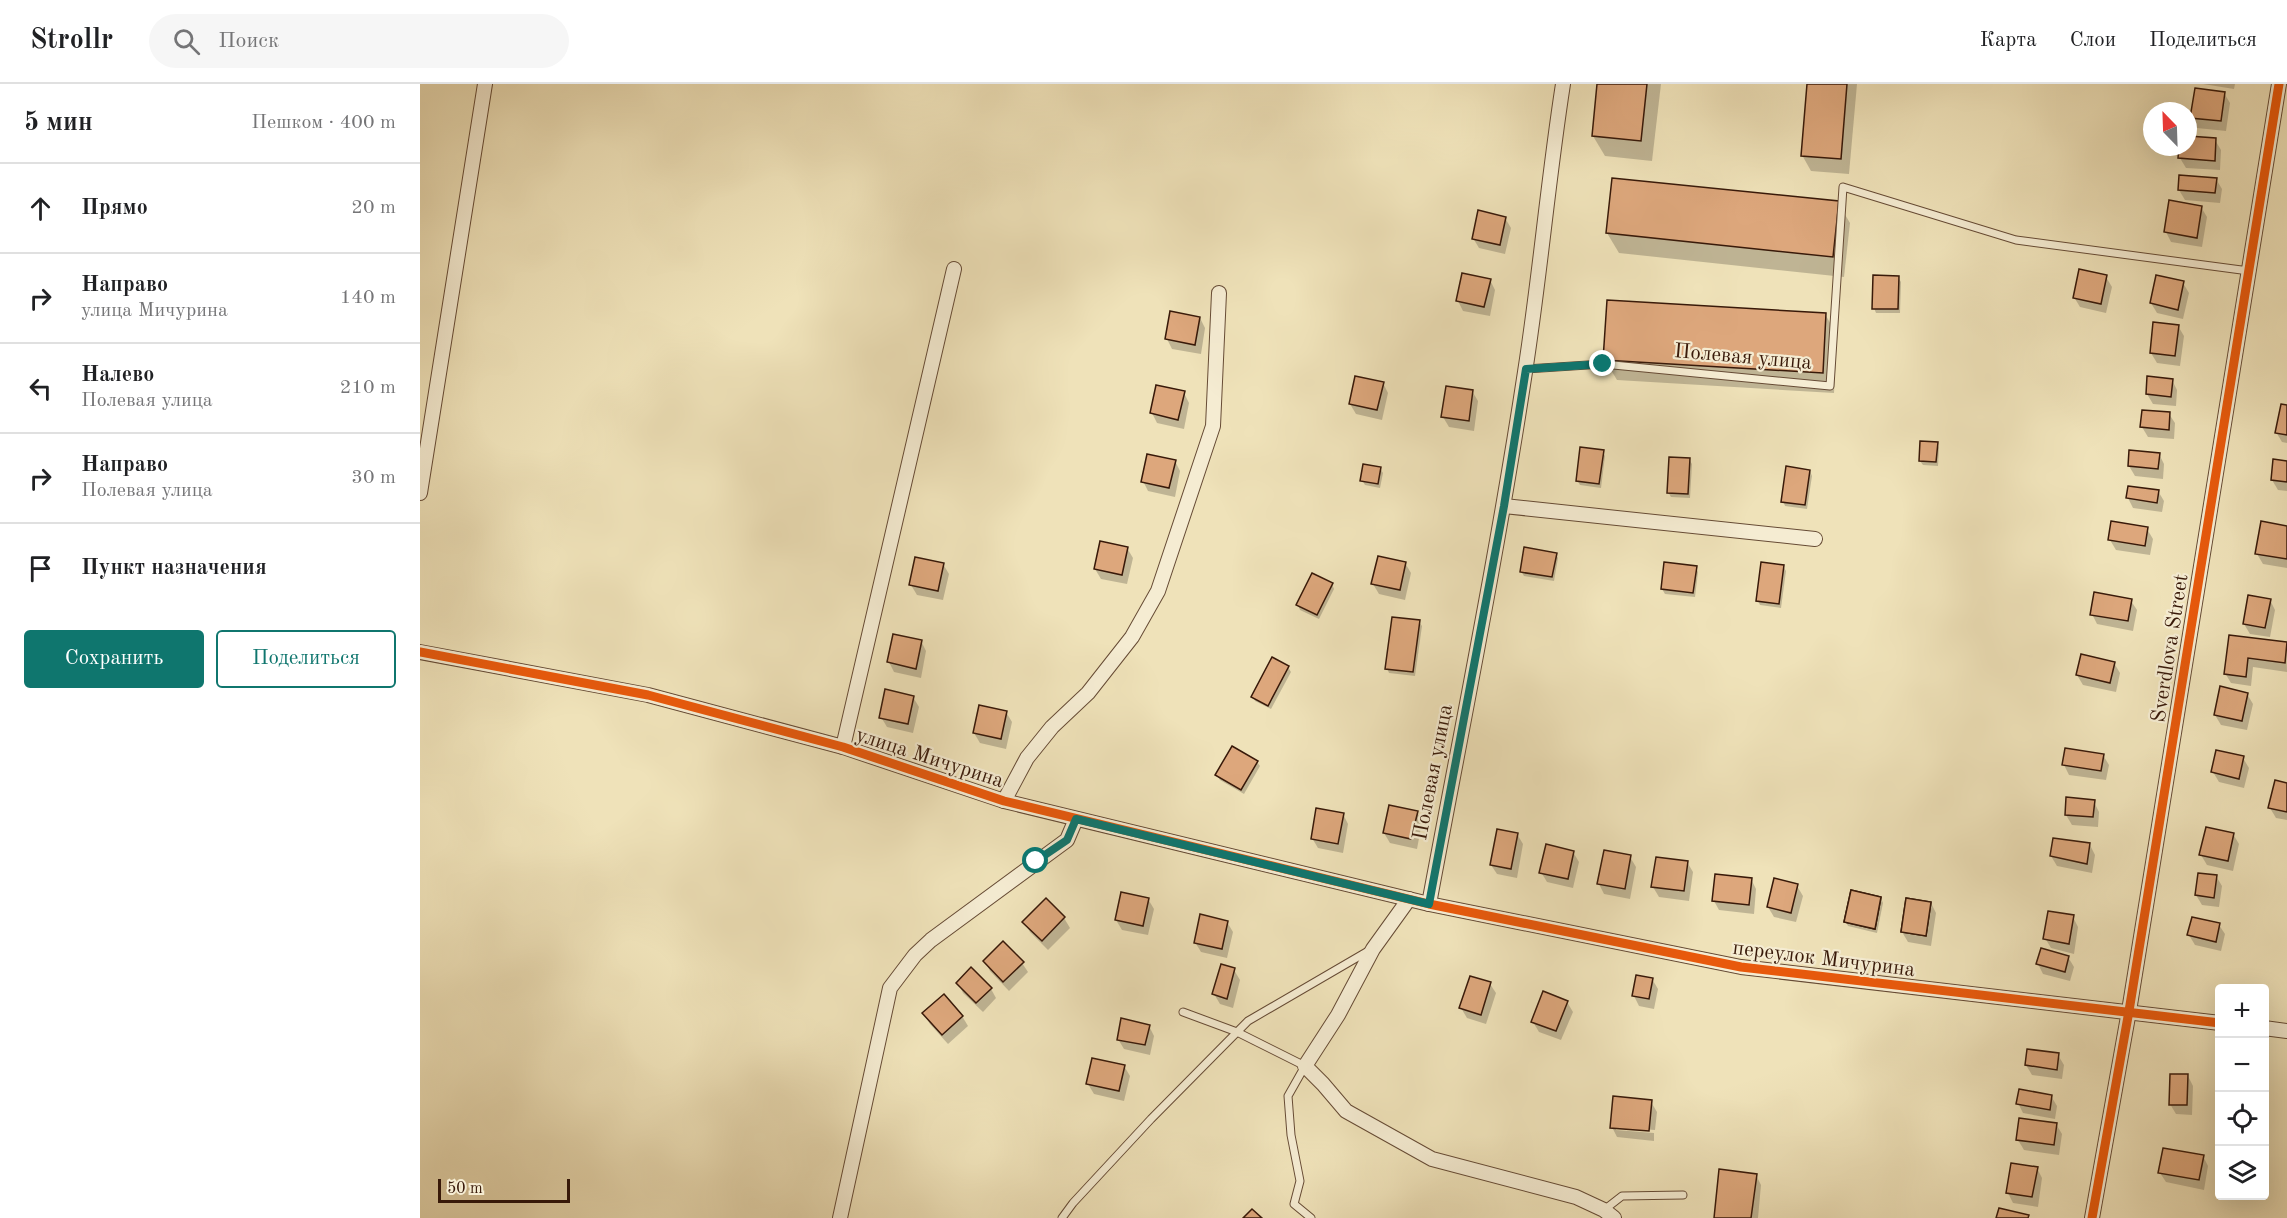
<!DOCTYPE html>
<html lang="ru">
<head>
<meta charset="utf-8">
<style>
	:root { --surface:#fff; --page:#f6f6f6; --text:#202124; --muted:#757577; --line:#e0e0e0; --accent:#0f766e }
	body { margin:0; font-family:"Old Standard TT",serif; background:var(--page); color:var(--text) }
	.controls { position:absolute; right:18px; bottom:18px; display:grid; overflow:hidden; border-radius:6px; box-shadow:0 6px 24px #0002 }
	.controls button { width:54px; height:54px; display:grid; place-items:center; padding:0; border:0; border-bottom:2px solid var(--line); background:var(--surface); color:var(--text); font:30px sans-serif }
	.compass { position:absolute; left:1723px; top:18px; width:54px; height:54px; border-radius:50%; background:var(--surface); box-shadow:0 6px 24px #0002; rotate:337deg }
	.scale { position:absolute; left:18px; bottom:15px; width:132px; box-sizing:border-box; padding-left:6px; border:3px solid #381909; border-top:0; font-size:16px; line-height:21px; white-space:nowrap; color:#381909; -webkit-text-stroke:4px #f5ecd2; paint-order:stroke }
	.stop { position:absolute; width:18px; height:18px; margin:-14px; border:4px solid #0f766e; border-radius:50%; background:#fff }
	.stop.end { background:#0f766e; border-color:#fff; box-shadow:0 2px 6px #0008 }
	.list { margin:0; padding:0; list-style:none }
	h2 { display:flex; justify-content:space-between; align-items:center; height:78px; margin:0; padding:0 24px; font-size:26px }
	h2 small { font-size:20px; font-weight:400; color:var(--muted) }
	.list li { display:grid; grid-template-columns:39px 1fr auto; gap:18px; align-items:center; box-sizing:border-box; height:90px; padding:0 24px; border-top:2px solid var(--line) }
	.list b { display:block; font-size:22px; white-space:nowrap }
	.list p { margin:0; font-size:20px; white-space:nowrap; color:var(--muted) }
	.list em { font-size:20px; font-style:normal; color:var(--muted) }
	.actions { display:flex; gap:12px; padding:18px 24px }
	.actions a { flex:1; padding:14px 0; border:2px solid var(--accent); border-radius:6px; text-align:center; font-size:21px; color:var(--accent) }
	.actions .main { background:var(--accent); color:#fff }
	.icon { flex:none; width:33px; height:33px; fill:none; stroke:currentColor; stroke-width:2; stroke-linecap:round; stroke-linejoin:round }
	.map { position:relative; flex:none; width:1867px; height:1134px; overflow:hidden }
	header { display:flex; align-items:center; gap:36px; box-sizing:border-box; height:84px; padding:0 30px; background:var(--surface); border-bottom:2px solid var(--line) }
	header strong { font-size:28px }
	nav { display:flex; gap:33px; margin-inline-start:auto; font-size:21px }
	.search { width:420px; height:54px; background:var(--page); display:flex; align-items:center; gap:15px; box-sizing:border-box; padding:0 21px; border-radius:33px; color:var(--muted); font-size:22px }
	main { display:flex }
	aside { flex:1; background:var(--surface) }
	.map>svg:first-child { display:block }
	.shadow { fill:#0003 }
	.building { fill:#dda77c; stroke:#381909; stroke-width:1.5 }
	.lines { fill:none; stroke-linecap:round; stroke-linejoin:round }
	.service-casing { stroke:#664b35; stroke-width:9 }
	.minor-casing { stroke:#664b35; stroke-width:16 }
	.service { stroke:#f5ecd2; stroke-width:7 }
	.minor { stroke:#f5ecd2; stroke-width:14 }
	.cycleway-casing { stroke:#f5ecd2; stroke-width:13 }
	.cycleway { stroke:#e8590c; stroke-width:9 }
	.route { stroke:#0f766e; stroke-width:8 }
	.labels { text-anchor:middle; stroke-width:4.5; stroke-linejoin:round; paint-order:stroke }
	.street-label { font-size:21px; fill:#381909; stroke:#f5ecd2 }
</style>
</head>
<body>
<header>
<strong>Strollr</strong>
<div class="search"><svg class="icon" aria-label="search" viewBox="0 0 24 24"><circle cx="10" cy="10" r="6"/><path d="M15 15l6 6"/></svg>Поиск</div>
<nav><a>Карта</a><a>Слои</a><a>Поделиться</a></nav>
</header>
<main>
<aside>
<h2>5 мин<small>Пешком · 400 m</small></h2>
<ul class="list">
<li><svg class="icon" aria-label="ahead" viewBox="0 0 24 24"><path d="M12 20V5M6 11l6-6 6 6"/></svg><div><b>Прямо</b></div><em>20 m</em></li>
<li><svg class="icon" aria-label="right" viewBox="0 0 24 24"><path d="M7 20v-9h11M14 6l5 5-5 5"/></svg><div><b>Направо</b><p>улица Мичурина</p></div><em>140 m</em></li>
<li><svg class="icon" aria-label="left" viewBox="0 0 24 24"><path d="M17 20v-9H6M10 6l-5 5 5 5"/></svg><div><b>Налево</b><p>Полевая улица</p></div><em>210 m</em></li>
<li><svg class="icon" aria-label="right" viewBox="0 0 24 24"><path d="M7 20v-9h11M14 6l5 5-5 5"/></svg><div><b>Направо</b><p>Полевая улица</p></div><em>30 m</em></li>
<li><svg class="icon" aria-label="arrive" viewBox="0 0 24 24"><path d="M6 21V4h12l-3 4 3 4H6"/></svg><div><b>Пункт назначения</b></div></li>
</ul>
<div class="actions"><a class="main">Сохранить</a><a>Поделиться</a></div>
</aside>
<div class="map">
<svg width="1867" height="1134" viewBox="0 0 1867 1134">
	<rect width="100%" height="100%" fill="#efe2b9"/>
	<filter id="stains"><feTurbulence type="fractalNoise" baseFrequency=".00333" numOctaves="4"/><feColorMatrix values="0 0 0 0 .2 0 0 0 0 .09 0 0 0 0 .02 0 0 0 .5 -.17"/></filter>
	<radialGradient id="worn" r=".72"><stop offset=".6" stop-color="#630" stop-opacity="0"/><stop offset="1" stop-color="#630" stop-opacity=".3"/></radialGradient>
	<g class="shadow">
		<polygon points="1179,0 1241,0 1232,77 1185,72 1173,52"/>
		<polygon points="1389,0 1437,0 1429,90 1391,87 1382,71"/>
		<polygon points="1783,0 1815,0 1814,5"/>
		<polygon points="1804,9 1810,19 1806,47 1777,44 1772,34"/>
		<polygon points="1768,53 1795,56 1801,66 1800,86 1766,84 1760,74 1761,63 1768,63"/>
		<polygon points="1796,95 1802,105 1800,119 1765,116 1759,106"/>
		<polygon points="1418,119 1430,139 1424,193 1199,169 1187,149"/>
		<polygon points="1781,123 1787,133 1782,163 1751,158 1746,148"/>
		<polygon points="1085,134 1091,144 1085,170 1059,164 1053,154"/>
		<polygon points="1478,193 1481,198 1480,229 1456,229 1454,224"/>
		<polygon points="1686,193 1692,203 1686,229 1660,223 1654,213"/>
		<polygon points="1070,196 1075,206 1070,232 1043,227 1038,217"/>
		<polygon points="1763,199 1769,209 1763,235 1737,229 1731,219"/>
		<polygon points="1405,230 1417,251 1414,309 1197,296 1185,276"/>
		<polygon points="780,234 785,244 781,270 752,265 747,255"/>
		<polygon points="1758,242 1764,252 1760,282 1737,279 1731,269"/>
		<polygon points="1752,296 1757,306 1756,322 1733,320 1727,310"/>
		<polygon points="963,299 968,309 962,336 936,330 930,320"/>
		<polygon points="1052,307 1058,317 1054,347 1029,343 1023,333"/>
		<polygon points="764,309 769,319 764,345 737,339 732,329"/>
		<polygon points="1867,323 1867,359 1862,358 1856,348"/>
		<polygon points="1749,330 1755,339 1754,355 1728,353 1722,343"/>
		<polygon points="1517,359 1519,364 1518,382 1503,381 1500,377"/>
		<polygon points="1183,368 1185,372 1181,404 1160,401 1157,396"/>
		<polygon points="1739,370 1744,380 1743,395 1715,392 1709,382"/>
		<polygon points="1269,375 1272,380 1270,414 1251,413 1248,408"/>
		<polygon points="755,377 760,387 755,413 728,407 723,397"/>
		<polygon points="1867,378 1867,407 1858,406 1852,396"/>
		<polygon points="960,384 963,389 960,404 945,401 942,396"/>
		<polygon points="1390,387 1392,392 1387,425 1365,422 1363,417"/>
		<polygon points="1738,407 1744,417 1742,428 1713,424 1708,414"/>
		<polygon points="1867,443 1867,484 1843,480 1837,470"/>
		<polygon points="1727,445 1733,455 1730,471 1696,466 1690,456"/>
		<polygon points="707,464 713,474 707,500 681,495 675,485"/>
		<polygon points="1136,470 1138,474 1134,497 1104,492 1101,487"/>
		<polygon points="985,479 991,489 985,516 959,510 953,500"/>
		<polygon points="523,480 529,490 523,516 497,511 491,501"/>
		<polygon points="1363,482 1366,487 1361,524 1340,521 1338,517"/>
		<polygon points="1276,484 1278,488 1275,513 1245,510 1242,505"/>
		<polygon points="912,500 914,505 899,535 880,526 878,521"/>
		<polygon points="1850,516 1855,526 1850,553 1830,550 1824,540"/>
		<polygon points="1711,517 1717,526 1713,547 1677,540 1672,530"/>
		<polygon points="999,538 1002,542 995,592 969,589 967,584"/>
		<polygon points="1810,552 1866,559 1867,588 1833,583 1831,602 1811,599 1805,589"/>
		<polygon points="501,557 506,567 501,594 474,588 469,578"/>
		<polygon points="1694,579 1700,589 1696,608 1663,601 1657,591"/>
		<polygon points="868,583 871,588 851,625 835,617 833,612"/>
		<polygon points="1827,610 1833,620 1827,646 1801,641 1795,631"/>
		<polygon points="493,613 499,623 493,649 467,643 461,633"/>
		<polygon points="586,628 592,638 586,665 560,659 554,649"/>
		<polygon points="1683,671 1689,681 1686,696 1649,691 1644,681"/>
		<polygon points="1823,674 1829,684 1824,704 1799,698 1793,688"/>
		<polygon points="837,678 840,682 824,710 800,696 797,691"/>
		<polygon points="1867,700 1867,736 1856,734 1850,724"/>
		<polygon points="1674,718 1679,728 1678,743 1652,741 1646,731"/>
		<polygon points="997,728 1002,738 997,765 970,759 964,749"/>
		<polygon points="923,730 928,740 923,769 898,764 892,754"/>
		<polygon points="1097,750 1103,760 1097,794 1077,790 1071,781"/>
		<polygon points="1813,750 1819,760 1813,787 1787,781 1781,771"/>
		<polygon points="1670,761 1675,771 1672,789 1637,782 1631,772"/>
		<polygon points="1153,768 1159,778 1153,804 1127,798 1121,788"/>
		<polygon points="1210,773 1216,783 1210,815 1184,810 1179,800"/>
		<polygon points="1267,778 1273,788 1269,817 1239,813 1233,803"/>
		<polygon points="1796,792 1802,802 1799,823 1782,821 1776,811"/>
		<polygon points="1331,795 1336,805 1334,830 1299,826 1294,817"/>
		<polygon points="1377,802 1383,812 1376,838 1354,833 1348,823"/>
		<polygon points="1461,814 1463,819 1457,849 1428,842 1426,838"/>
		<polygon points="728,815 734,825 728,851 702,846 696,836"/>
		<polygon points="1511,819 1516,829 1511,862 1488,858 1482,848"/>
		<polygon points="1653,833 1658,843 1654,870 1631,864 1625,854"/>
		<polygon points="644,834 650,844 628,866 610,848 604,838"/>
		<polygon points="807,838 813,848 807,874 781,868 775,858"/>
		<polygon points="1799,841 1805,850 1801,867 1775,861 1769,851"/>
		<polygon points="1648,873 1654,883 1650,897 1623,890 1618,880"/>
		<polygon points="565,877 602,879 608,888 589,907 570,887"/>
		<polygon points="814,886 820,896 813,924 800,920 794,910"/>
		<polygon points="1232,895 1238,905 1234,925 1219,922 1214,912"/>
		<polygon points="538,899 571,905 576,914 563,928 543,909"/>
		<polygon points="1070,900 1076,909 1066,940 1047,934 1041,924"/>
		<polygon points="1147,918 1153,928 1141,956 1119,948 1113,938"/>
		<polygon points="504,930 542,932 548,942 528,960 510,940"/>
		<polygon points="729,942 734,952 730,971 704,965 698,955"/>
		<polygon points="1638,971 1644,981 1642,995 1612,991 1606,981"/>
		<polygon points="704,982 710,992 704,1017 674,1010 668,1000"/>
		<polygon points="1768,992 1773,1002 1772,1031 1756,1030 1750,1020"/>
		<polygon points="1631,1012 1637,1022 1635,1035 1603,1029 1598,1019"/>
		<polygon points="1231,1018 1237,1028 1235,1046 1196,1043 1196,1046 1234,1049 1234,1057 1197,1053 1192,1043"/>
		<polygon points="1636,1040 1642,1050 1639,1071 1604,1066 1598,1056"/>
		<polygon points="1783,1072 1788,1082 1784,1106 1746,1098 1740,1089"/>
		<polygon points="1617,1084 1622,1094 1618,1123 1593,1119 1588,1109"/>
		<polygon points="1336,1091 1341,1101 1338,1134 1295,1134"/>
	</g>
	<g class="building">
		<polygon points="1177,0 1227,0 1221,57 1172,52"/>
		<polygon points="1387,0 1427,0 1421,75 1381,72"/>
		<polygon points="1775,4 1805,8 1801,37 1770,34"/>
		<polygon points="1768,52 1796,54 1795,77 1758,74 1759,63 1768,63"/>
		<polygon points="1759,91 1797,94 1795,109 1758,106"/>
		<polygon points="1192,94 1419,117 1413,173 1186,149"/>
		<polygon points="1749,116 1782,122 1777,154 1744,148"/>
		<polygon points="1058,126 1086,133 1080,161 1052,155"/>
		<polygon points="1659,185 1687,191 1681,220 1653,214"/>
		<polygon points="1042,189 1071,195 1064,223 1036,217"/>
		<polygon points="1453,191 1479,192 1478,225 1452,225"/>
		<polygon points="1736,191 1764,197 1758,226 1730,219"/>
		<polygon points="1187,216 1406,229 1403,289 1183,276"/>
		<polygon points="750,227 780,233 775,261 745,255"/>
		<polygon points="1733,238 1759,241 1755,272 1730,269"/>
		<polygon points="935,292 964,298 957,326 929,320"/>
		<polygon points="1727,292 1753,295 1751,313 1726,310"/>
		<polygon points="736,301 765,307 758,336 730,329"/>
		<polygon points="1026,302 1053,306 1049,337 1021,333"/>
		<polygon points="1861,320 1867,321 1867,351 1855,349"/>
		<polygon points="1722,326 1750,328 1749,346 1720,343"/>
		<polygon points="1500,357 1518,358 1516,378 1499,377"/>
		<polygon points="1160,363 1184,366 1179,400 1156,397"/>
		<polygon points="1709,366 1740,369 1738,385 1708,382"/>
		<polygon points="727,370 756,376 749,404 721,398"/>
		<polygon points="1249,373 1270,374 1268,410 1247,409"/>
		<polygon points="1853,375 1867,377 1867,398 1851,396"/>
		<polygon points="943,380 961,383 958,400 940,397"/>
		<polygon points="1366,382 1390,386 1385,421 1361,418"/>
		<polygon points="1708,402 1739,406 1737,419 1706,414"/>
		<polygon points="1691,437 1728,443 1725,462 1688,456"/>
		<polygon points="1841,437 1867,442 1867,475 1835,470"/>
		<polygon points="680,457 708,463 702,491 674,485"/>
		<polygon points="1104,463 1137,469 1132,493 1100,488"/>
		<polygon points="958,472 986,478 980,506 951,500"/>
		<polygon points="495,473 524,479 518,507 489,501"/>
		<polygon points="1244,478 1277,482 1273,509 1241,505"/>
		<polygon points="1341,478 1364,481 1359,520 1336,517"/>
		<polygon points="892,489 913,499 897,531 876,521"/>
		<polygon points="1674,508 1712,515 1708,537 1670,531"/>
		<polygon points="1828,511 1851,515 1845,544 1823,540"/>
		<polygon points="972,533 1000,536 993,588 965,585"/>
		<polygon points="473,550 502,556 496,585 467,578"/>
		<polygon points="1809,551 1867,558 1865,579 1828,574 1826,593 1804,590"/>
		<polygon points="1661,570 1695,578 1690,599 1656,591"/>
		<polygon points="852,573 869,582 848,622 831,613"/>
		<polygon points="1800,602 1828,609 1822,637 1794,631"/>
		<polygon points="465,605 494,612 488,640 459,634"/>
		<polygon points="559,621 587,627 581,655 553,649"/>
		<polygon points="812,662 838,677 821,706 795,691"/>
		<polygon points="1645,664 1684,670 1681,687 1642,681"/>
		<polygon points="1796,666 1824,672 1819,695 1791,688"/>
		<polygon points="1855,696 1867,699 1867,728 1848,724"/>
		<polygon points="1646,713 1675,716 1673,733 1645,731"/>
		<polygon points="969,721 998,727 991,755 963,749"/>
		<polygon points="896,724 924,729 918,760 891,755"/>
		<polygon points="1786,743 1814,749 1808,777 1779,771"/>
		<polygon points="1077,745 1098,749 1091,785 1070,781"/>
		<polygon points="1633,754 1670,759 1667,780 1630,772"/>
		<polygon points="1126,760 1154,767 1148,795 1119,789"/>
		<polygon points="1184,766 1211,771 1205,805 1177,800"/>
		<polygon points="1236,773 1268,777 1264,807 1231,803"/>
		<polygon points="1778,789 1797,791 1794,814 1775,811"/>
		<polygon points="1295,790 1332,794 1329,821 1292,817"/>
		<polygon points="1354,794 1378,800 1371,829 1347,823"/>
		<polygon points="1431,806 1461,813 1455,845 1424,838"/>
		<polygon points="1431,806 1461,813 1455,845 1424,838"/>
		<polygon points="701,808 729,814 723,842 695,836"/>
		<polygon points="626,814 645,833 622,857 602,838"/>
		<polygon points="1486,814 1511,818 1506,852 1481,848"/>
		<polygon points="1486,814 1511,818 1506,852 1481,848"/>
		<polygon points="1628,827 1654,831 1649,860 1623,855"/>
		<polygon points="780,830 808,837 802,865 774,859"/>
		<polygon points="1772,833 1800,839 1796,858 1767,851"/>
		<polygon points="583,857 604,878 583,898 563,877"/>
		<polygon points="1621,864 1649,872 1645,888 1616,880"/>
		<polygon points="801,880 815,884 807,915 792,910"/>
		<polygon points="551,883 572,904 556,919 536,899"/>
		<polygon points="1216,891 1233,894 1229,915 1212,912"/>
		<polygon points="1050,892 1071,898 1061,931 1039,924"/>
		<polygon points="1123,907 1148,917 1136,947 1111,938"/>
		<polygon points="524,910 543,932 522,951 502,929"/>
		<polygon points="701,934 730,941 725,961 697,956"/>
		<polygon points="1607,965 1639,969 1637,986 1605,981"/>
		<polygon points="672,974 705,981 699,1007 666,1000"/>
		<polygon points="1750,990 1768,990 1767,1021 1749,1021"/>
		<polygon points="1599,1005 1632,1011 1630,1026 1596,1020"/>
		<polygon points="1193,1012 1232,1016 1229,1047 1190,1044"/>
		<polygon points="1599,1034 1637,1039 1634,1061 1596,1056"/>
		<polygon points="1743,1064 1784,1071 1779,1096 1738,1089"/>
		<polygon points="1591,1079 1618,1083 1612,1113 1586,1109"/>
		<polygon points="1299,1085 1337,1090 1331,1134 1294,1134"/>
		<polygon points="1579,1124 1609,1131 1608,1134 1576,1134"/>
		<polygon points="832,1125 842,1134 823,1134"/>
	</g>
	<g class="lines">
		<defs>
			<g id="service">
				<polyline points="1106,285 1183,280 1410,302 1423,103 1596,156 1829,187"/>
				<polyline points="763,928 817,948 885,982 868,1012 871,1051 880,1097 874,1120 891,1134"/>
				<polyline points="1184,1126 1202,1112 1263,1111"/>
				<polyline points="642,1134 653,1119 731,1035 828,937 950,866"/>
			</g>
			<g id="minor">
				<polyline points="0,409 65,0"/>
				<polyline points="1084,422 1395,455"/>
				<polyline points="0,568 228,611 423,663 584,717 1009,820 1321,883 1800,939"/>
				<polyline points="423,663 534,185"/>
				<polyline points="584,717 607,674 632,643 668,609 712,553 738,507 793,342 799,209"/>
				<polyline points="989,815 953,865 918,931 885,982 903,1000 926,1027 1012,1075 1156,1113 1184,1126 1194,1134"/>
				<path d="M1009,820C1042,643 1078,466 1105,288C1120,192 1128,96 1143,0"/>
				<polyline points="1844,944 1867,947"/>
				<polyline points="420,1134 470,904 495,871 511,856 647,756 656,735"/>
				<polyline points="1672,1134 1709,927 1859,0"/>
			</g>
		</defs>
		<use href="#service" class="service-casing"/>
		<use href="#minor" class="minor-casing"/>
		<use href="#service" class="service"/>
		<use href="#minor" class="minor"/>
		<defs>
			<g id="cycleway">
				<polyline points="0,568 228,611 423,663 584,717 1009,820 1321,883 1800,939"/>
				<polyline points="1672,1134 1709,927 1859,0"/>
			</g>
		</defs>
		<use href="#cycleway" class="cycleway-casing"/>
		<use href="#cycleway" class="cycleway"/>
	</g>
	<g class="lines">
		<polyline class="route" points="616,777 647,756 656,735 1009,820 1084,422 1106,285 1183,280"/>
	</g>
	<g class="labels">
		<g class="street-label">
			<text transform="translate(1323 272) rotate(5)" y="7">Полевая улица</text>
			<text transform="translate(1749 564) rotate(-81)" y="7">Sverdlova Street</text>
			<text transform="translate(510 673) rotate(18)" y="7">улица Мичурина</text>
			<text transform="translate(1012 688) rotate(-79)" y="7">Полевая улица</text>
			<text transform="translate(1404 874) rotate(7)" y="7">переулок Мичурина</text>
		</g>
	</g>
	<rect width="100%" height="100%" filter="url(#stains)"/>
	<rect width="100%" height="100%" fill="url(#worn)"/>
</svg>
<div class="controls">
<button>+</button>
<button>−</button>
<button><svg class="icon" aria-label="locate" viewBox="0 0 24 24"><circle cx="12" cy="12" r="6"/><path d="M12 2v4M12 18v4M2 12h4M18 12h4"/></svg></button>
<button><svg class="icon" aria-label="layers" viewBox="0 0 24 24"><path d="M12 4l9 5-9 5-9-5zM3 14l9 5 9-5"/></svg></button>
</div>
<svg class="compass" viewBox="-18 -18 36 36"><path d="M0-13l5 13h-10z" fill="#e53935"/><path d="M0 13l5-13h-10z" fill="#757577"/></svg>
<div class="scale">50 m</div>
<div class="stop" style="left:616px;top:777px"></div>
<div class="stop end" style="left:1183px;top:280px"></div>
</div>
</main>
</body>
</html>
